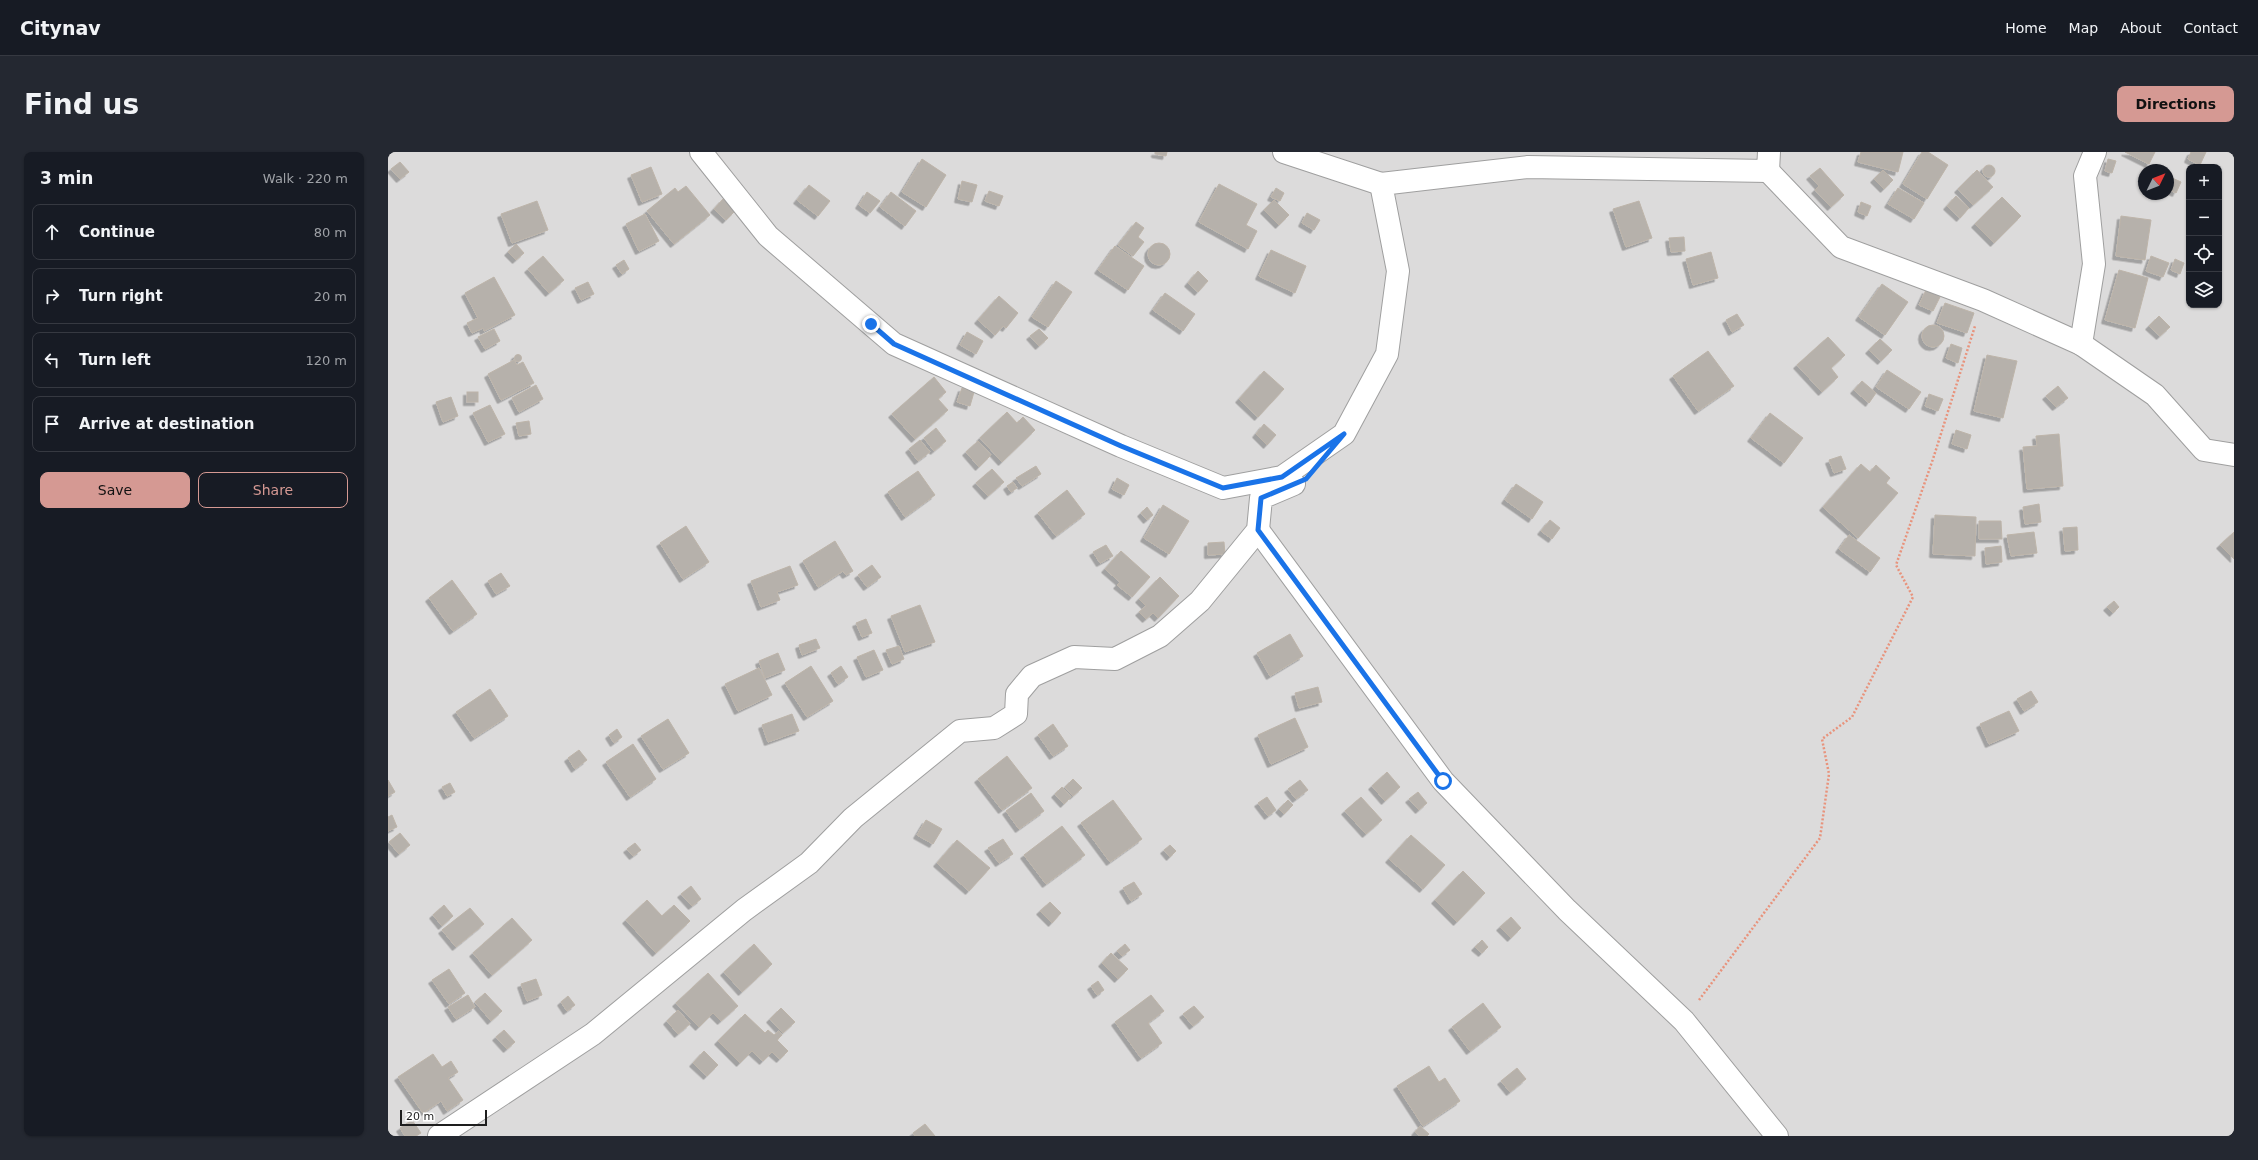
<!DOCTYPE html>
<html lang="en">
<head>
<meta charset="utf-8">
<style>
	:root { --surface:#171b24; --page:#242831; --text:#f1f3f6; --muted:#9ea1a6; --line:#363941; --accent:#d59993 }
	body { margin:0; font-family:"DejaVu Sans",sans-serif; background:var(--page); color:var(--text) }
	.controls { position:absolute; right:12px; top:12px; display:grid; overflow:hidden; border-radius:8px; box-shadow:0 1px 3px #0004 }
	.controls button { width:36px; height:36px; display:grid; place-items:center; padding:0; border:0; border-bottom:1px solid var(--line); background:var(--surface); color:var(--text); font:20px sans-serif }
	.compass { position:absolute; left:1750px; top:12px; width:36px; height:36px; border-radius:50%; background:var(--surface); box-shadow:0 1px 3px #0004; rotate:47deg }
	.scale { position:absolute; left:12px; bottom:10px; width:87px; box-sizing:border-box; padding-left:4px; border:2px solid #1e1e1e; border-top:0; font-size:11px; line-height:14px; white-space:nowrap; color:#1e1e1e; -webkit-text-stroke:3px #fff; paint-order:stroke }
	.stop { position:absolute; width:12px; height:12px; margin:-9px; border:3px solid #1a73e8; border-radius:50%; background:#fff }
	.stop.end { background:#1a73e8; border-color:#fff; box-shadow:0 1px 4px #0008 }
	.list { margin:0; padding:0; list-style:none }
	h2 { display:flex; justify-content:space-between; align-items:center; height:52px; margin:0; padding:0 16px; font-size:17px }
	h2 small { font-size:13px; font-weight:400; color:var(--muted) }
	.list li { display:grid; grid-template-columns:26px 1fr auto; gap:12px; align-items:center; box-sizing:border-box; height:56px; margin:0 8px 8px; padding:0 8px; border:1px solid var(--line); border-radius:8px }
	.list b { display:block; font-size:15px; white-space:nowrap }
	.list em { font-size:13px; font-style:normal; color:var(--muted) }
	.actions { display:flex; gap:8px; padding:12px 16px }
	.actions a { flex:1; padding:9px 0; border:1px solid var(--accent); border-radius:8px; text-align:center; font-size:14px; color:var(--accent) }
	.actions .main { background:var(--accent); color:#111 }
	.icon { flex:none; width:22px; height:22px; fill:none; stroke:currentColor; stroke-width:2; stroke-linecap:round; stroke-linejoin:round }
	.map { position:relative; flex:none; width:1846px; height:984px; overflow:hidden; border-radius:8px }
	header { display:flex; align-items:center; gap:24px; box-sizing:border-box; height:56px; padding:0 20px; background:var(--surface); border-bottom:1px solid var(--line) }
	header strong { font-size:19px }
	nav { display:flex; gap:22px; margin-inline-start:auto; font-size:14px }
	.intro { display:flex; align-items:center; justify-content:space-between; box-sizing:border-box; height:96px; padding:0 24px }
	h1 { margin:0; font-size:28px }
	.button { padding:10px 18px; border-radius:8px; background:var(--accent); color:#111; font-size:14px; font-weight:700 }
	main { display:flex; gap:24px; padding:0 24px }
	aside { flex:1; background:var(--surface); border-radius:8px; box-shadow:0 1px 3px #0004 }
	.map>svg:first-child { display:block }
	.residential { fill:#dcdbdb; fill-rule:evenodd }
	.building { fill:#b6b1ab; stroke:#bdb4a9; filter:url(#shadow) }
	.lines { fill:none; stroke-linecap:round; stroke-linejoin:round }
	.minor-casing { stroke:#9f9f9f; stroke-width:24 }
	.path { stroke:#e8937c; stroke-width:2.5; stroke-dasharray:2 2; stroke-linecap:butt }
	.minor { stroke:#fff; stroke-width:22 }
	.route { stroke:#1a73e8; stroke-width:5 }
</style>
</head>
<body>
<header>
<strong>Citynav</strong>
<nav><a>Home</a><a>Map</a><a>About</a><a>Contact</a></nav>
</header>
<div class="intro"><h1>Find us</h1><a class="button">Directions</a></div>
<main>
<aside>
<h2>3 min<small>Walk · 220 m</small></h2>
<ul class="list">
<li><svg class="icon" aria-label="ahead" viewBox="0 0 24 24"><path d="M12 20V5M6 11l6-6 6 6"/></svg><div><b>Continue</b></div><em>80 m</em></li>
<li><svg class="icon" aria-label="right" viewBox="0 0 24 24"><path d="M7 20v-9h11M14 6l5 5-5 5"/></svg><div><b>Turn right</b></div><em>20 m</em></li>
<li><svg class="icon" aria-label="left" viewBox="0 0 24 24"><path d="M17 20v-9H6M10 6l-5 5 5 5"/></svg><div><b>Turn left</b></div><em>120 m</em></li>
<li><svg class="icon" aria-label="arrive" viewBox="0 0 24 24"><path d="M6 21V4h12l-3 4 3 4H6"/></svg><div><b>Arrive at destination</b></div></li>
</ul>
<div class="actions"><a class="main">Save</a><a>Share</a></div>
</aside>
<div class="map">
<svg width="1846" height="984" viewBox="0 0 1846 984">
	<defs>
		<filter id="shadow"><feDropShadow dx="-3.5" dy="3.5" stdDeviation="0" flood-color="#0004"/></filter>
	</defs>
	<rect width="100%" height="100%" fill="#eeece5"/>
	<path class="residential" d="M0,0H1846V984H0ZM1801,15H1831V153H1801ZM1756,18H1780V42H1756Z"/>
	<g class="building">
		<polygon points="767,0 779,0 778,4 767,2"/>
		<polygon points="1473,0 1515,0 1510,20 1470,10"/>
		<polygon points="1534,0 1540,0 1560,13 1539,47 1515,32"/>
		<polygon points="1737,0 1767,0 1761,12"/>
		<polygon points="1803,0 1818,0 1812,13 1800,7"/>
		<polygon points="534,7 558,23 538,55 514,40"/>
		<polygon points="1720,7 1728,9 1724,21 1717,19"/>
		<polygon points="12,10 21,20 12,27 3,17"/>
		<circle cx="1601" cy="19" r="6"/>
		<polygon points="263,15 274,42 254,50 243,23"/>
		<polygon points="1432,16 1456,43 1443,55 1427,38 1431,34 1422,24"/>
		<polygon points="1495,18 1505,28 1496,37 1486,27"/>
		<polygon points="1589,18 1605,35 1585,53 1570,37"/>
		<polygon points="1782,25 1793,30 1788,41 1780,37"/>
		<polygon points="574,29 589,33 584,50 570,47"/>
		<polygon points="831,32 869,52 858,73 869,79 860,97 811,70"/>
		<polygon points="421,33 442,49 430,64 409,48"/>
		<polygon points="298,34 322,63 286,92 259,59 287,36 290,40"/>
		<polygon points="888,36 896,41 892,49 883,45"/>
		<polygon points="1510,36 1536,51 1526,67 1500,52"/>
		<polygon points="601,39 615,44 611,54 597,49"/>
		<polygon points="479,40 492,49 482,61 471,53"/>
		<polygon points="503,40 528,59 517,74 492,55"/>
		<polygon points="1568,44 1581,56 1572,66 1559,54"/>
		<polygon points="1614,45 1633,64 1606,91 1587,72"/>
		<polygon points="335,47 347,59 338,68 326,57"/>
		<polygon points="886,48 901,63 891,73 876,58"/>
		<polygon points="149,49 160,78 124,91 113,62"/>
		<polygon points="1251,49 1264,86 1238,95 1225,57"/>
		<polygon points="1473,50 1483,54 1479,64 1470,60"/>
		<polygon points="919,61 932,68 926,78 914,71"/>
		<polygon points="257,62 271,89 251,99 238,72"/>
		<polygon points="1733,64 1763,68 1757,108 1728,104"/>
		<polygon points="748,70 756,76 750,85 756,90 745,104 730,93"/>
		<polygon points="1296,85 1297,99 1283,100 1281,86"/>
		<circle cx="771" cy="102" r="11"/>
		<polygon points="128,92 136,101 128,108 120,100"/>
		<polygon points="727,94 756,114 740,138 710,118"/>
		<polygon points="883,98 918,114 907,141 871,124"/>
		<polygon points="1323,100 1330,126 1305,133 1298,107"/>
		<polygon points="155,104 176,128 161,141 140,117"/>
		<polygon points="1763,104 1781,111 1775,125 1758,119"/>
		<polygon points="1787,107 1796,111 1792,122 1783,118"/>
		<polygon points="236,108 241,117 234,122 228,113"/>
		<polygon points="1731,118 1760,126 1747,176 1717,168"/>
		<polygon points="810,119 820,129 810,140 800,131"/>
		<polygon points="106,125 127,163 96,179 95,176 84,181 79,171 90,166 77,141"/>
		<polygon points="668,129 684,140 660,175 644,165"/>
		<polygon points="200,130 206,142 193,148 187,136"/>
		<polygon points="1494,132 1520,150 1497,183 1471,165"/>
		<polygon points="1538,138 1552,145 1545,159 1531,153"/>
		<polygon points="777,141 807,162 795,179 765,158"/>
		<polygon points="611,144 630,161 618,176 615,174 607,183 590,168"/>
		<polygon points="1557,151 1586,161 1579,181 1549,171"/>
		<polygon points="1349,162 1356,173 1344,180 1338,168"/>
		<polygon points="1771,164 1782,175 1772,184 1761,174"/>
		<circle cx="1545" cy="184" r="11"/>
		<polygon points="106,177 112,189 97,197 90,185"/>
		<polygon points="651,177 660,186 651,194 642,184"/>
		<polygon points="579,180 595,189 588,202 572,193"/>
		<polygon points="1440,185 1457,203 1443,216 1450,225 1434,240 1409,213"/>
		<polygon points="1492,187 1504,198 1493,209 1481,198"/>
		<polygon points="1563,192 1574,196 1570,211 1558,206"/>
		<polygon points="1320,199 1346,234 1310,259 1285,224"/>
		<circle cx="130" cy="206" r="3.5"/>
		<polygon points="1599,203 1629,209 1615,266 1586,259"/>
		<polygon points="126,208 129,213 135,210 146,231 113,248 100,222"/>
		<polygon points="1499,218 1533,240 1521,257 1488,235"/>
		<polygon points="876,219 896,237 870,265 851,247"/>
		<polygon points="546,225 558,240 550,247 560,258 527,287 504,262"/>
		<polygon points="1474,229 1488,241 1481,251 1466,238"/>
		<polygon points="148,233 155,247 131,260 124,246"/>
		<polygon points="1670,234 1680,246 1668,255 1658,244"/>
		<polygon points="574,236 586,240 582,254 569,250"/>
		<rect x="79" y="240" width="11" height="10"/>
		<polygon points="1541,242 1555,247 1550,259 1537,254"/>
		<polygon points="63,245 70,264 55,270 48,250"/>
		<polygon points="102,253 117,282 100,290 85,261"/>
		<polygon points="619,260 629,271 635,265 647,278 614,310 592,286"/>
		<polygon points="1382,261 1415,286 1396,311 1363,286"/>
		<polygon points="141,269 143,282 131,284 128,271"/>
		<polygon points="876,272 888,283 879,293 868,282"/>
		<polygon points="548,276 558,289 546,299 536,286"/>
		<polygon points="1568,278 1583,283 1579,297 1564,292"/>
		<polygon points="1671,282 1675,334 1639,337 1635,295 1649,294 1648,284"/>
		<polygon points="532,288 542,300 530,309 521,297"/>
		<polygon points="590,289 603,303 591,315 578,300"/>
		<polygon points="1453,304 1458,317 1446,321 1441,308"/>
		<polygon points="1473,312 1482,320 1488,313 1502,326 1498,331 1510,341 1470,386 1435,355"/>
		<polygon points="648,314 653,322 634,334 628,326"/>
		<polygon points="604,317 616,330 600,344 588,331"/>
		<polygon points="530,319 547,343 517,365 500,340"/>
		<polygon points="729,326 741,333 736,343 724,337"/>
		<polygon points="625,330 629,336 623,340 619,334"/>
		<polygon points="1128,332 1155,350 1144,367 1117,348"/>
		<polygon points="679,338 697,362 668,384 650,361"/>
		<polygon points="1651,352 1653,370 1637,372 1635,355"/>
		<polygon points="775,353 801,369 781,402 756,386"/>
		<polygon points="759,355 765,363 759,368 753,361"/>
		<polygon points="1547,363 1588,365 1587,404 1545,402"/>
		<polygon points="1162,368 1172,376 1164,387 1153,379"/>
		<polygon points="1591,369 1613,369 1614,387 1591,387"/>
		<polygon points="298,374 321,410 295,427 272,391"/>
		<polygon points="1689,375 1690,398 1677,399 1675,376"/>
		<polygon points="1646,380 1649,401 1623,404 1619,383"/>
		<polygon points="1846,380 1846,407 1832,393"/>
		<polygon points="1461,383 1492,406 1482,420 1451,397"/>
		<polygon points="447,389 465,419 458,423 455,419 430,435 415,409"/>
		<polygon points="836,390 837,402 820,403 820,391"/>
		<polygon points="718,393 725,404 712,411 705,400"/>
		<polygon points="1613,394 1614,410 1598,412 1597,396"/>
		<polygon points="733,399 762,425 744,445 729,433 732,430 717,417"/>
		<polygon points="484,413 493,425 479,435 470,423"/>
		<polygon points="402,414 410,433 389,440 392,448 373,455 363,429"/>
		<polygon points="113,421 122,434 108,442 100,429"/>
		<polygon points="772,425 791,444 770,466 765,461 758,467 751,460 758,454 751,447"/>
		<polygon points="64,428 89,462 65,479 41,446"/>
		<polygon points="1726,449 1731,455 1725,461 1719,455"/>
		<polygon points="532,453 547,490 517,500 503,464"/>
		<polygon points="478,467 484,481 474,485 468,471"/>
		<polygon points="902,482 915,504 882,524 869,501"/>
		<polygon points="428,487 432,496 414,503 411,493"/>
		<polygon points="511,494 516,507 504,512 498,498"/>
		<polygon points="486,498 495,518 478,525 469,505"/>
		<polygon points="390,501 397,518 377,526 371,509"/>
		<polygon points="423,514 445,549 419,565 397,531"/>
		<polygon points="453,514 460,525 450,532 443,521"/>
		<polygon points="371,516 384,543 350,559 337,532"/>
		<polygon points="930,535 934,550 911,556 907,541"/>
		<polygon points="102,537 120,564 86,586 68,560"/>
		<polygon points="1643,539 1650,550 1636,559 1629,547"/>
		<polygon points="1621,559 1631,579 1601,592 1592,572"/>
		<polygon points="404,562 411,579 380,590 374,573"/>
		<polygon points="907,566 920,595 883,612 870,583"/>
		<polygon points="280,567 301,601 275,617 253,584"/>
		<polygon points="665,572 680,594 665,604 650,583"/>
		<polygon points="229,577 234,585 226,591 221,583"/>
		<polygon points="245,592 268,627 242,645 218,610"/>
		<polygon points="191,598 199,608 187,617 180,606"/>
		<polygon points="619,604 644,636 614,658 590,627"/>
		<polygon points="999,620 1012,635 997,649 984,634"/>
		<polygon points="685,627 694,636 685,644 677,635"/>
		<polygon points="0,628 7,640 0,644"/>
		<polygon points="912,628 920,638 908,647 900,637"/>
		<polygon points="62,631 67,640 59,644 54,635"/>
		<polygon points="674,635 683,645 676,652 667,642"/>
		<polygon points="1030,640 1039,651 1031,658 1021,647"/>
		<polygon points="643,641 656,659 631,677 618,659"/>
		<polygon points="879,645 888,658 880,664 870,651"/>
		<polygon points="973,645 994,668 978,682 957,659"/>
		<polygon points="725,648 754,687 722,710 693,671"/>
		<polygon points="900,648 905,653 896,662 891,657"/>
		<polygon points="4,663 9,675 0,679 0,665"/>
		<polygon points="538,668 554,677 545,692 529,683"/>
		<polygon points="674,674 697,703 658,732 636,703"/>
		<polygon points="12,681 22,693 11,702 1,690"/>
		<polygon points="1023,683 1057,713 1035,737 1001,707"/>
		<polygon points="615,687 625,702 611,711 600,696"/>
		<polygon points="569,688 602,716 581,739 549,711"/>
		<polygon points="247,691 253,698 245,704 239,697"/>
		<polygon points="782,693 788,699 782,705 776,698"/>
		<polygon points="1075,719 1097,741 1069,770 1047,748"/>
		<polygon points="746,730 754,742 743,749 735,736"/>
		<polygon points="303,734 313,747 304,754 293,742"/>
		<polygon points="259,748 274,764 286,753 302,769 268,801 238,768"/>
		<polygon points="662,750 673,761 664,771 652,759"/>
		<polygon points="56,753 65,764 54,774 45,763"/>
		<polygon points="82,756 96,772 68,795 54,778"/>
		<polygon points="1123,765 1133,776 1123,786 1112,775"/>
		<polygon points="124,766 144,788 104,823 85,801"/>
		<polygon points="1094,788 1100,795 1094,801 1087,795"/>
		<polygon points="366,792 384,812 354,840 336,820"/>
		<polygon points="737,792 742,798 734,804 729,799"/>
		<polygon points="723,801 740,817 730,827 714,811"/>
		<polygon points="61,817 77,841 61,852 44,828"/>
		<polygon points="320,821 350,854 333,869 325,861 311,875 288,851"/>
		<polygon points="148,827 154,843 139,849 133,832"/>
		<polygon points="710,829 716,838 709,843 703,834"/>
		<polygon points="97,841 114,859 103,869 87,850"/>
		<polygon points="80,843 87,855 68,867 60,855"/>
		<polygon points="763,843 776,859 760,871 774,891 753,906 727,870"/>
		<polygon points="180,844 187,853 179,859 173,850"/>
		<polygon points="1095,851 1113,875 1082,899 1064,875"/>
		<polygon points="806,854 816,865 805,874 795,862"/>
		<polygon points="393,856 407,870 395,881 382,867"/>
		<polygon points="290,858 302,872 290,882 279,869"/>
		<polygon points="357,862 377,881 380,878 386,883 391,879 394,883 389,888 400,899 392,907 384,900 375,909 364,899 352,911 330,889"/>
		<polygon points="116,878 127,890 119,897 108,885"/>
		<polygon points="316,899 330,913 319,924 305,911"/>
		<polygon points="45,902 54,915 63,909 70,920 60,926 75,948 59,959 53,949 35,961 10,925"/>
		<polygon points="1041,914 1051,930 1057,926 1072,949 1035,974 1009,934"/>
		<polygon points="1129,916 1138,927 1122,940 1113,929"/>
		<polygon points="24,968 33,981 28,984 17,984 12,976"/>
		<polygon points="537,972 547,984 527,984 525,981"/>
		<polygon points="1032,974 1041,982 1039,984 1032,984 1027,980"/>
	</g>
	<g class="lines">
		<defs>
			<g id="minor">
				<polyline points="313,0 380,84 506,192 733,294 835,336 894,325 956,282 999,202 1010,119 993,32 1140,15 1380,19 1381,0"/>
				<polyline points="896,0 993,32"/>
				<polyline points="1380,19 1453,95 1595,148 1693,192 1767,243 1816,298 1846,303"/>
				<polyline points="1693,192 1706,112 1697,24 1707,0"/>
				<polyline points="870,378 1055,629 1179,758 1296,869 1389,984"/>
				<polyline points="51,984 205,882 356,758 421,711 465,666 572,579 606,576 628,562 629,542 644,524 686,505 727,507 772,484 812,449 870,378 873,346 906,332"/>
			</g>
		</defs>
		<use href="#minor" class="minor-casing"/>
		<polyline class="path" points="1311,848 1432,686 1441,622 1434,587 1464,565 1525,445 1508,413 1545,307 1587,174"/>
		<use href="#minor" class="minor"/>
	</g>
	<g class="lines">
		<polyline class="route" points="483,172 506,192 733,294 835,336 894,325 956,282 918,327 873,346 870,378 1055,629"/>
	</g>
</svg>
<div class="controls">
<button>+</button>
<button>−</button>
<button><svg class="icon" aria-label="locate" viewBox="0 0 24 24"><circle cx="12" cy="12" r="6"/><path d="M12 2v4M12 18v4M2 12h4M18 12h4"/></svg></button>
<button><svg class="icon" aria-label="layers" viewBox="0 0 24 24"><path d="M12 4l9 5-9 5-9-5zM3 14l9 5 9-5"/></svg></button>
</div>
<svg class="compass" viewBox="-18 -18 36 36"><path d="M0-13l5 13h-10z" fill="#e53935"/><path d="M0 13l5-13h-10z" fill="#9ea1a6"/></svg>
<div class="scale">20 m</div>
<div class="stop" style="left:1055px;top:629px"></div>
<div class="stop end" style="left:483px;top:172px"></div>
</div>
</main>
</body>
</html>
